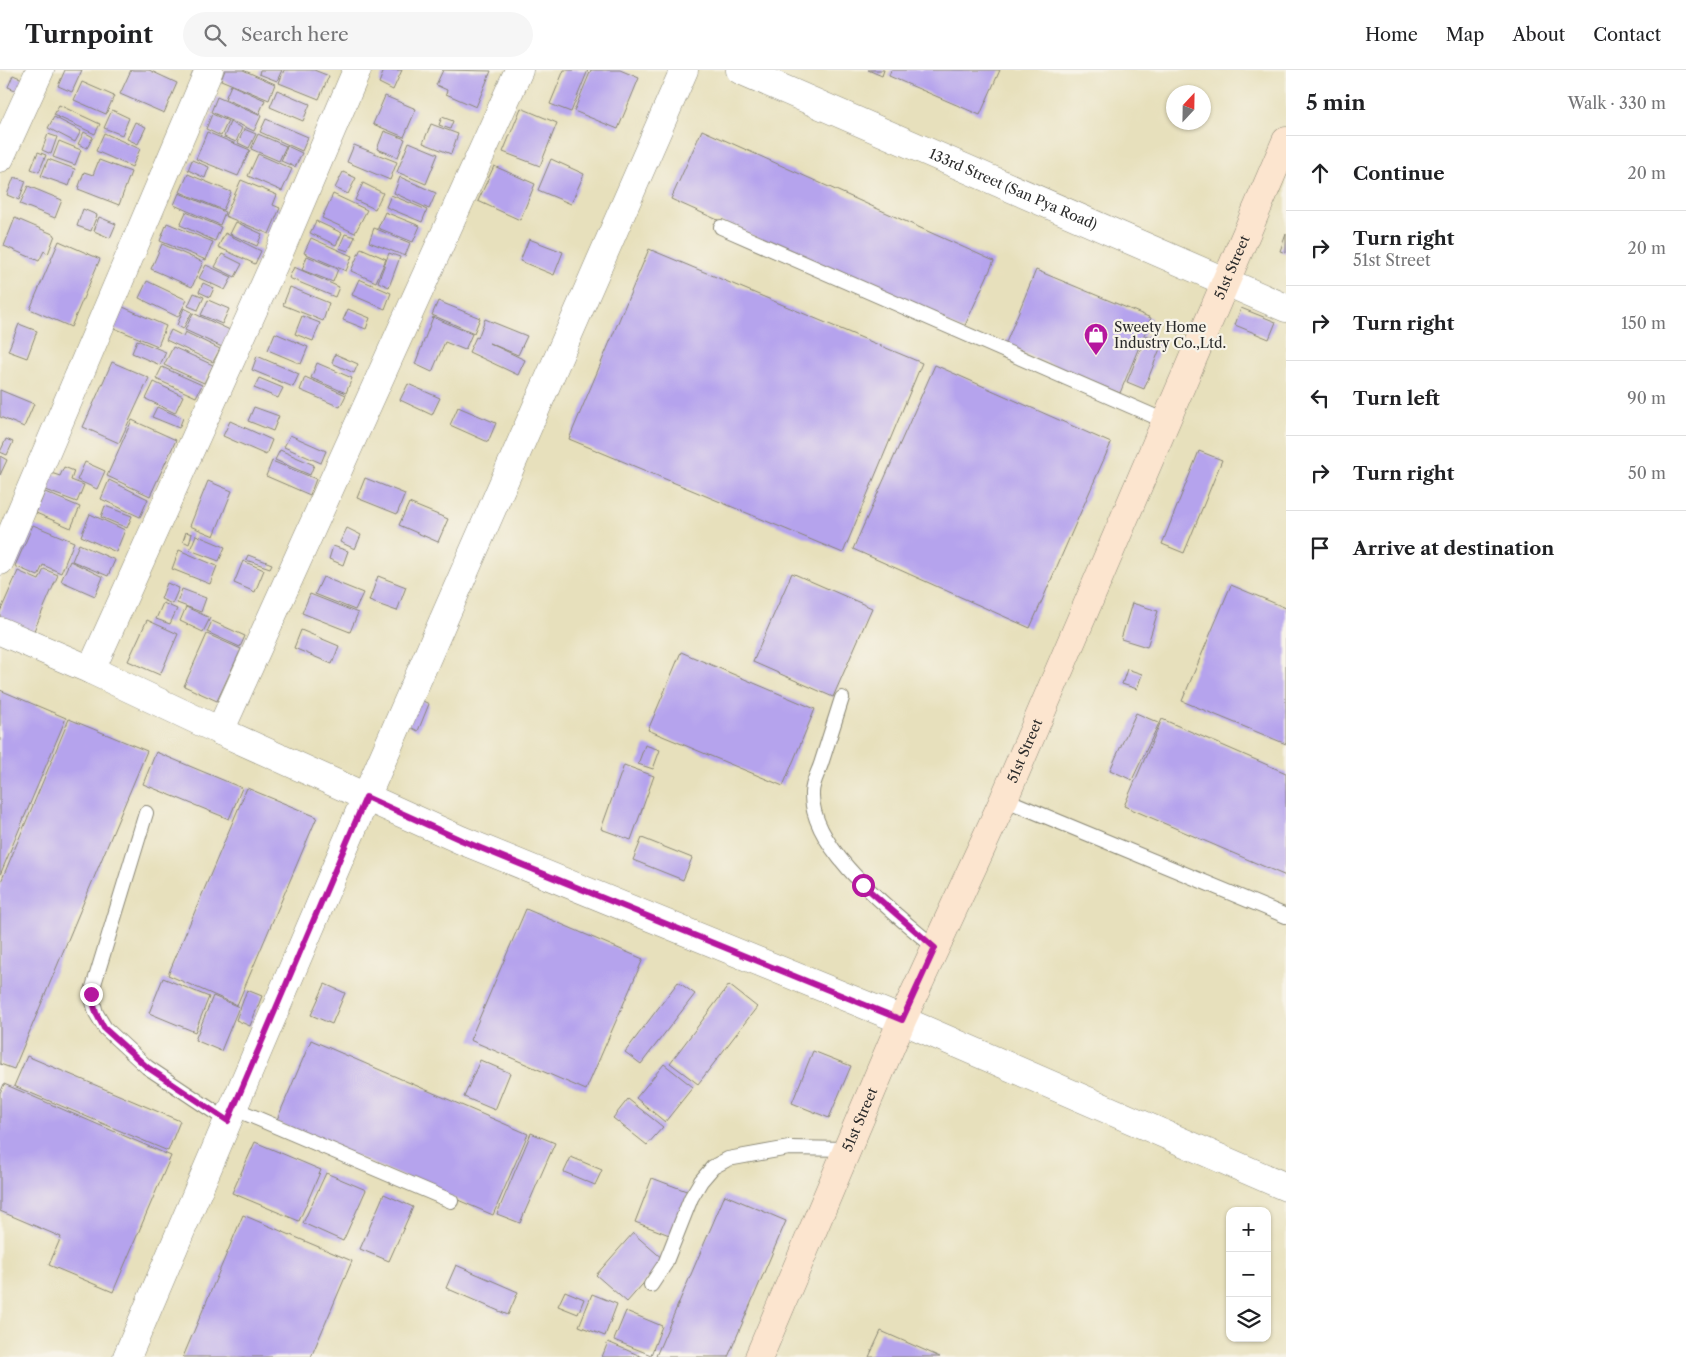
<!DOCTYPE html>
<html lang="en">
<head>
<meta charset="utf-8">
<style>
	:root { --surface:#fff; --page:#f6f6f6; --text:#202124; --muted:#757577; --line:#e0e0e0 }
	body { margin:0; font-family:"Libre Caslon Text",serif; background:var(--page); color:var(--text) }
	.controls { position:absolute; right:15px; bottom:15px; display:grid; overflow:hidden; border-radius:10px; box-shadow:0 1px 4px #0004 }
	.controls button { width:45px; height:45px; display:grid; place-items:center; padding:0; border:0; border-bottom:1px solid var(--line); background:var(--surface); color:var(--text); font:25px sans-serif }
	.compass { position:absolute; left:1166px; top:15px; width:45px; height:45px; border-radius:50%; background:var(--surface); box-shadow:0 1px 4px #0004; rotate:22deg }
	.stop { position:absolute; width:15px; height:15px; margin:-11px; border:4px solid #b5179e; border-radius:50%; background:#fff }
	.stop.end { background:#b5179e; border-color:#fff; box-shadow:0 1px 5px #0008 }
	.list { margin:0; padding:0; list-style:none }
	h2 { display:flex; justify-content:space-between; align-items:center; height:65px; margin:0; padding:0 20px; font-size:21px }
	h2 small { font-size:16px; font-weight:400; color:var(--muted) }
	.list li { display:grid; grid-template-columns:32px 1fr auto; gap:15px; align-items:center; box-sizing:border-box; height:75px; padding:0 20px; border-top:1px solid var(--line) }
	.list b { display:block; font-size:19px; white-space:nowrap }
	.list p { margin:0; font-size:16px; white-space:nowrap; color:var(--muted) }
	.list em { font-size:16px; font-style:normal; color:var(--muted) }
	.icon { flex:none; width:28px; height:28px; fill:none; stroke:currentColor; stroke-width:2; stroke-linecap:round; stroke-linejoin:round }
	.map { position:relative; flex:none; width:1286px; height:1287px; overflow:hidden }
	header { display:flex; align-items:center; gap:30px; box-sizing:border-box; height:70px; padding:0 25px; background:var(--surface); border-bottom:1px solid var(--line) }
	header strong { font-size:24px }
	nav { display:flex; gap:28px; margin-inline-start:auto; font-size:18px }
	.search { width:350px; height:45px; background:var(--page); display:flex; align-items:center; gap:12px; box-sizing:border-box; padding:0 18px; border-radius:28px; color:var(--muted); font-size:19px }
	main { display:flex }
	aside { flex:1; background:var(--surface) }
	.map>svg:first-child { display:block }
	.building { fill:#b5a3ed }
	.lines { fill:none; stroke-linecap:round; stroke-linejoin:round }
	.lane-casing { stroke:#898674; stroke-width:16 }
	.street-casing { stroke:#898674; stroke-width:29 }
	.secondary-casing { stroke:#898674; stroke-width:29 }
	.lane { stroke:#fff; stroke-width:14 }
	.street { stroke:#fff; stroke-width:28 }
	.secondary { stroke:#fce5cf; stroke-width:28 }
	.route { stroke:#b5179e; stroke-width:6 }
	.labels { text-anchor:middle; stroke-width:4.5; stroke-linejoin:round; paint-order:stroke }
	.street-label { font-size:14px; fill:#2b2b2b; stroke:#f7f3e8 }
	.poi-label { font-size:14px; fill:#2b2b2b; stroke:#f7f3e8; text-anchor:start }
</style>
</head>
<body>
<header>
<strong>Turnpoint</strong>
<div class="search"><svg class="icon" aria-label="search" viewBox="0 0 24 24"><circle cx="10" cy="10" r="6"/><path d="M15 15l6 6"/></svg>Search here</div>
<nav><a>Home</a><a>Map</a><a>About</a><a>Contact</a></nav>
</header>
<main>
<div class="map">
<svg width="1286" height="1287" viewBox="0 0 1286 1287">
	<rect width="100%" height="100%" fill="#f7f3e8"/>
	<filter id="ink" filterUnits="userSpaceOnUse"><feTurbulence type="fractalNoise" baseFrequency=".02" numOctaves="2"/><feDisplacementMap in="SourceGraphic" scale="10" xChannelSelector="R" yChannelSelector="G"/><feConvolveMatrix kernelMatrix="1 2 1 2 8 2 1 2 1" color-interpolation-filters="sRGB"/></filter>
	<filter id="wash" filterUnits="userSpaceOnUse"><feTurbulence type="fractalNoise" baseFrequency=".0096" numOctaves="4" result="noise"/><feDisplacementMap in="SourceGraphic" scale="20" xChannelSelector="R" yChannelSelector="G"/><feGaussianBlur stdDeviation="1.12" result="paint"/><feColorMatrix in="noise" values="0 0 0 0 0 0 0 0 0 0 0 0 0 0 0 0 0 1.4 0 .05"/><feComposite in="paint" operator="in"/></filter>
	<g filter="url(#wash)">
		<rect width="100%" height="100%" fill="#e7e0bc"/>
		<g id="blocks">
			<g class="building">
				<polygon points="65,0 82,0 72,22 58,16"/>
				<polygon points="131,0 149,0 177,13 164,43 120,24"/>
				<polygon points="225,0 243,0 275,14 269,30 221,10"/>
				<polygon points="260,0 282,0 277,11 259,4"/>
				<polygon points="284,0 314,0 329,6 319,29 279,13"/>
				<polygon points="384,0 402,0 393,20 379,13"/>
				<polygon points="443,0 491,1 476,37 446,24 447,20 436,15"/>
				<polygon points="564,0 588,0 571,42 550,34"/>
				<polygon points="591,0 620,0 639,8 618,59 574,41"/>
				<polygon points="868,0 884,0 882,6"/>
				<polygon points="891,0 1000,0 980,45 889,6"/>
				<polygon points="13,5 25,10 20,22 8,17"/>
				<polygon points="82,12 114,26 106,44 74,30"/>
				<polygon points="231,15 265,30 259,44 225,29"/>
				<polygon points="277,20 310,34 303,51 270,37"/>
				<polygon points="385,26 416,39 404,67 373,54"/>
				<polygon points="217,27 261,46 254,61 211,42"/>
				<polygon points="59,35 100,54 95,64 54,45"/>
				<polygon points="521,38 557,53 540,96 503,82"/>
				<polygon points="112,40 129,48 122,65 104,58"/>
				<polygon points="212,44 228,51 221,66 206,59"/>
				<polygon points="54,47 81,61 75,72 48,58"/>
				<polygon points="442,47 453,51 450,59 439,55"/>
				<polygon points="266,49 308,67 302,81 260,62"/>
				<polygon points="135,52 146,57 138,74 127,69"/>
				<polygon points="230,52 242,58 236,72 224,67"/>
				<polygon points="431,54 458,64 451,84 423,73"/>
				<polygon points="244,59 256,64 249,78 238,73"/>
				<polygon points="702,60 994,191 963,260 671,129"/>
				<polygon points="384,61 405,69 398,87 377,79"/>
				<polygon points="84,62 93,67 87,78 78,74"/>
				<polygon points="207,62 250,80 238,106 196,89"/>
				<polygon points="104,63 140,79 132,97 96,81"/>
				<polygon points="48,64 57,67 51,84 42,80"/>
				<polygon points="258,64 286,76 279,91 251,79"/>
				<polygon points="59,71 81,80 75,95 53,87"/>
				<polygon points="409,72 438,84 426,114 397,102"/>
				<polygon points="354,75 397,92 390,110 347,92"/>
				<polygon points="287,76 302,83 295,97 281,91"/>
				<polygon points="38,82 46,85 39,102 31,99"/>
				<polygon points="258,84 292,99 282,121 248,106"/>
				<polygon points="48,89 75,99 69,116 41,106"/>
				<polygon points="551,89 584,104 571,134 538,120"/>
				<polygon points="99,90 131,102 119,135 78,119 84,102 93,105"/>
				<polygon points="192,90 209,97 205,108 188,100"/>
				<polygon points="494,96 535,114 520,150 478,131"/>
				<polygon points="343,102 356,108 348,124 335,118"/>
				<polygon points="188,104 231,122 223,140 180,122"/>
				<polygon points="14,107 26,111 19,130 7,125"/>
				<polygon points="400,107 436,123 429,139 394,123"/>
				<polygon points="241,110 277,125 273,135 280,138 269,164 225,146"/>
				<polygon points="363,113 383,123 375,139 355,130"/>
				<polygon points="28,116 62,130 55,148 20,134"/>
				<polygon points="179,123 225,142 220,155 174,135"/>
				<polygon points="333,124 367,140 355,163 322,148"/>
				<polygon points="391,125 427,140 422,152 386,137"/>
				<polygon points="83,139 97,145 91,161 77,156"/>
				<polygon points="186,142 221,157 215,171 180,155"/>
				<polygon points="385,142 420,156 413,172 378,158"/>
				<polygon points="99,147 116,154 110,168 94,161"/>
				<polygon points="15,148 55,165 48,184 44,181 39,191 4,176"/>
				<polygon points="316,151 342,163 336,175 310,163"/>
				<polygon points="236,152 262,164 257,176 230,164"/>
				<polygon points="167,153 213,172 206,190 160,171"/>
				<polygon points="374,158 410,173 405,186 369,172"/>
				<polygon points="225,163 261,181 255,194 218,177"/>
				<polygon points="345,164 355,167 348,181 339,178"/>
				<polygon points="1286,164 1286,183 1280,181"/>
				<polygon points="311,168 352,186 346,201 304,183"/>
				<polygon points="529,169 563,182 554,205 520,191"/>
				<polygon points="59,171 100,189 71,257 30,239"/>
				<polygon points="162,174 203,192 192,217 151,199"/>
				<polygon points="361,178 386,189 376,212 351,201"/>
				<polygon points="649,179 922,293 843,483 569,369"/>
				<polygon points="389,183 400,187 389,217 378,212"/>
				<polygon points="222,184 242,194 235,207 215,197"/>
				<polygon points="307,186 338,199 333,212 302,200"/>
				<polygon points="206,195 232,207 225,220 199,208"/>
				<polygon points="294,197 339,217 335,227 289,208"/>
				<polygon points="1036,200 1151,248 1120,323 1005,275"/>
				<polygon points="359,209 391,223 385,239 352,225"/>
				<polygon points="147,211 187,230 178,247 139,228"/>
				<polygon points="203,213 214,218 210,227 199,222"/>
				<polygon points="290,217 329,233 323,251 283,235"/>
				<polygon points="194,223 204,227 198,240 188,236"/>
				<polygon points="208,230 229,239 222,254 201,245"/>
				<polygon points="438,231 480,248 474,263 432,245"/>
				<polygon points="123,237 166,256 158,276 114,258"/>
				<polygon points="184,238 192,242 183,259 177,255"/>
				<polygon points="1241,238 1276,252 1269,269 1235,255"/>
				<polygon points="348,239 370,248 366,259 343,250"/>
				<polygon points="193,243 230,260 222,277 185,260"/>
				<polygon points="302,246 320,253 313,271 295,264"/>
				<polygon points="433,247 472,264 465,280 445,272 432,302 415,294"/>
				<polygon points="485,249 527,266 518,285 489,273 525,290 518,305 469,282 476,267 478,268"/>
				<polygon points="19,254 37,261 27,288 8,281"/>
				<polygon points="171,260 183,266 185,262 220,279 213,292 166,270"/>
				<polygon points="275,263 308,277 301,294 268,280"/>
				<polygon points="1146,265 1163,271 1144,319 1127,312"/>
				<polygon points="137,270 166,282 160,295 132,283"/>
				<polygon points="173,277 213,295 204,313 164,295"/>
				<polygon points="335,284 358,294 354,303 332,293"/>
				<polygon points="257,286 299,304 293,317 252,300"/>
				<polygon points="112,292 149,308 119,373 83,357"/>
				<polygon points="317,293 352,308 346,323 311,308"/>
				<polygon points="935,295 1111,373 1030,558 853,479"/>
				<polygon points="162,297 202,315 196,327 156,309"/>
				<polygon points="305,307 346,325 340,337 300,320"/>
				<polygon points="259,308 283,318 278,328 254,318"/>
				<polygon points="154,312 183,326 175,343 146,329"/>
				<polygon points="408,314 440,328 432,345 400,330"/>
				<polygon points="0,320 34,334 24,357 0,347"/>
				<polygon points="157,337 183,348 179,358 152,347"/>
				<polygon points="254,337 279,346 273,361 248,351"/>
				<polygon points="458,337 496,353 488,372 450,355"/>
				<polygon points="132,350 176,370 150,426 107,406"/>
				<polygon points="230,351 272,370 266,385 223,366"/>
				<polygon points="290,365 326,381 321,393 284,377"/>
				<polygon points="6,369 13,372 7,385 0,382"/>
				<polygon points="280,380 314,395 310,405 275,390"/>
				<polygon points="1199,381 1222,390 1184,483 1162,474"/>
				<polygon points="0,386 7,390 0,405"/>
				<polygon points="272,391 316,409 310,425 266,406"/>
				<polygon points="85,392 105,401 97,419 77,410"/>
				<polygon points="64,397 74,401 71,410 84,415 77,432 45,420 51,403 60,406"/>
				<polygon points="365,408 405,424 397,444 357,428"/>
				<polygon points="109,410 148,429 140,447 101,429"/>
				<polygon points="208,411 232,421 214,466 190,456"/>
				<polygon points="45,422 80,437 71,458 36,443"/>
				<polygon points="409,433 448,449 438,472 399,455"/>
				<polygon points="105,436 132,446 127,458 101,447"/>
				<polygon points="90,444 125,460 116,482 81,466"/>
				<polygon points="33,455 74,472 61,503 43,495 38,506 15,496"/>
				<polygon points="347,458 361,465 355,479 340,472"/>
				<polygon points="186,462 192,464 189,474 183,471"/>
				<polygon points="196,465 225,477 219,491 190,480"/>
				<polygon points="79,474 115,490 108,506 72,491"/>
				<polygon points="333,476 348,481 343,495 329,489"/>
				<polygon points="179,480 217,496 210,514 172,499"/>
				<polygon points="248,485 272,494 270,498 246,490"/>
				<polygon points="70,491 103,507 95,526 61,511"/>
				<polygon points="243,491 264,500 255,522 234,513"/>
				<polygon points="44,499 58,505 33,563 0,549 0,542 18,501 39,510"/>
				<polygon points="792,503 872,538 833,627 753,592"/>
				<polygon points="378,506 406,517 397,541 369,531"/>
				<polygon points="323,507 363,523 355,540 315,524"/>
				<polygon points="167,513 179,518 172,534 161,529"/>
				<polygon points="1231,515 1286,538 1286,674 1182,631"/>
				<polygon points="182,519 206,528 201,542 177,533"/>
				<polygon points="310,524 358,543 350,562 302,543"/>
				<polygon points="163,533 177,539 170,554 156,549"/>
				<polygon points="1132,533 1158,541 1147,577 1121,569"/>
				<polygon points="186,537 210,548 203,562 180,551"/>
				<polygon points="147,550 178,564 160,605 128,591"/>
				<polygon points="212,551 245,566 240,577 207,562"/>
				<polygon points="301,560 339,576 332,594 294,578"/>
				<polygon points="207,564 241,579 217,631 184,616"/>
				<polygon points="681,582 815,639 783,716 648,660"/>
				<polygon points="1127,599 1142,604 1137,619 1122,614"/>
				<polygon points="0,620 66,648 0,805"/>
				<polygon points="419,629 429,634 418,661 408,656"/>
				<polygon points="1136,643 1159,653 1132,710 1110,700"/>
				<polygon points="69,649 147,681 14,999 0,994 0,814"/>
				<polygon points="1162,649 1286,703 1286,806 1124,736"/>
				<polygon points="645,675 660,680 653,699 638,694"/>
				<polygon points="156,682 242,718 229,749 143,714"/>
				<polygon points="624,695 654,706 631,770 601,759"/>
				<polygon points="247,718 317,747 237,935 168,905"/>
				<polygon points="642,768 692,788 683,810 633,790"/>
				<polygon points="526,839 643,889 586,1020 470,970"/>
				<polygon points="163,908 209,927 195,962 149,943"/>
				<polygon points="678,912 695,924 641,994 625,982"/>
				<polygon points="325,914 345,923 332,954 311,945"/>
				<polygon points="729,915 757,937 698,1014 670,993"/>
				<polygon points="247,920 262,926 250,956 236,950"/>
				<polygon points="213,926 239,937 221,981 195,970"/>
				<polygon points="311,970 528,1064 493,1145 276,1052"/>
				<polygon points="813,981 851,996 829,1048 792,1033"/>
				<polygon points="27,986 180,1051 168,1081 14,1016"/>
				<polygon points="480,990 510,1003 495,1040 464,1027"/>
				<polygon points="664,994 693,1017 665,1052 636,1028"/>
				<polygon points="4,1014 171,1086 113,1222 49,1195 61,1167 0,1141 0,1023"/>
				<polygon points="628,1029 663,1057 647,1075 613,1048"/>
				<polygon points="531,1063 555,1073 520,1153 497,1144"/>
				<polygon points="255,1072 321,1100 299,1151 232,1123"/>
				<polygon points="571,1087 602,1100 595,1115 564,1102"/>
				<polygon points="326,1103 366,1120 343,1171 303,1153"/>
				<polygon points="652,1108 689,1122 672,1166 635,1152"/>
				<polygon points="384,1124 413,1137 389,1191 360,1179"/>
				<polygon points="725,1125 786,1151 728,1287 659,1287 656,1286"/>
				<polygon points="243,1145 352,1191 311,1287 183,1287"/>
				<polygon points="633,1163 664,1190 627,1232 596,1205"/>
				<polygon points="456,1195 518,1222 508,1245 446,1218"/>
				<polygon points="565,1221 584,1229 578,1244 558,1236"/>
				<polygon points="592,1224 617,1234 605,1266 579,1256"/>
				<polygon points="626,1241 662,1256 651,1285 614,1270"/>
				<polygon points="881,1261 940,1287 869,1287"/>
				<polygon points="608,1272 643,1287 602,1287"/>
			</g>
		</g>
	</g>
	<g filter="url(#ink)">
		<use href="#blocks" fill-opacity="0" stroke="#898674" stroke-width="1"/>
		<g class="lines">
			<defs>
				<g id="lane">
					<polyline points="721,157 1165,351"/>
					<path d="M842,628C835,650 828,672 821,694C818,703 812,713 812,723C810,780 895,843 935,878"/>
					<polyline points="1004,729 1286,846"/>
					<polyline points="146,743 91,924 96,943 105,958 147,997 228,1051"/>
					<polyline points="233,1038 451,1131"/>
					<polyline points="651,1215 665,1194 691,1128 701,1111 713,1097 728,1089 789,1078 847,1079"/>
				</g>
				<g id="street">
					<path id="s1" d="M740,0L1286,238"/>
					<polyline points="0,88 40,0"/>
					<polyline points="0,491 209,0"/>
					<polyline points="0,561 91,600 220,661 461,770 902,950 1286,1117"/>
					<polyline points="91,600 279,183 357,0"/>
					<polyline points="220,661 519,0"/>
					<polyline points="127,1287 366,727 684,0"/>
				</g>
				<g id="secondary">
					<path id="s2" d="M759,1287L902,950L1004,729L1286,71"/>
				</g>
			</defs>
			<use href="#lane" class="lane-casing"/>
			<use href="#street" class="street-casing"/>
			<use href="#secondary" class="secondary-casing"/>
			<use href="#lane" class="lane"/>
			<use href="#street" class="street"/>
			<use href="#secondary" class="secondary"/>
		</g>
	</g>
	<g class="lines" filter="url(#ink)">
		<polyline class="route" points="91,924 96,943 104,958 147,997 228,1051 366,727 461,770 902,950 935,878 863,815"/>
	</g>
	<defs>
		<symbol id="shop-pin" viewBox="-11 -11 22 30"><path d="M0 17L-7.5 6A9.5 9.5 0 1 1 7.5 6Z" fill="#b5179e" stroke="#f7f3e8"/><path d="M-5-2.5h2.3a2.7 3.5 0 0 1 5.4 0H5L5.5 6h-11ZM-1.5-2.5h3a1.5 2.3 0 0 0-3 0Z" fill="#fff"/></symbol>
	</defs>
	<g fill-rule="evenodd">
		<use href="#shop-pin" x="1082" y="251" width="28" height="38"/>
	</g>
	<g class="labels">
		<g class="street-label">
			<text dy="5" stroke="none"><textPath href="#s1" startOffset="298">133rd Street (San Pya Road)</textPath></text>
			<text dy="5" stroke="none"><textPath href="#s2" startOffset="1188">51st Street</textPath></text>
			<text dy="5" stroke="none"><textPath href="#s2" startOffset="662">51st Street</textPath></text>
			<text dy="5" stroke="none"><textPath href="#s2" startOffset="258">51st Street</textPath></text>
		</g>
		<g class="poi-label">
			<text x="1114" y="262">Sweety Home<tspan x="1114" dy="16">Industry Co.,Ltd.</tspan></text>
		</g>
	</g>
</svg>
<div class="controls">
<button>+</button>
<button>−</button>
<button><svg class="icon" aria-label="layers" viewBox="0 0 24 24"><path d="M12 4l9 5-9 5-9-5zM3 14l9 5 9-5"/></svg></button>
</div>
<svg class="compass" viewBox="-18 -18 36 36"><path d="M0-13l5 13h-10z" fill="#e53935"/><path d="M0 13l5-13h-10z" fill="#757577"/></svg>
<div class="stop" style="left:863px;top:815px"></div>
<div class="stop end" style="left:91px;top:924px"></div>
</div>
<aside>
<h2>5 min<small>Walk · 330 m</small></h2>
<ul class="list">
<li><svg class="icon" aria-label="ahead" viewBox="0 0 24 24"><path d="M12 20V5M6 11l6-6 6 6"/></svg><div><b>Continue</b></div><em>20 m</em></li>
<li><svg class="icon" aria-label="right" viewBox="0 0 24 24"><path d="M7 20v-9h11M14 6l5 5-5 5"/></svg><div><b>Turn right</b><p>51st Street</p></div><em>20 m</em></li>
<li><svg class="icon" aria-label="right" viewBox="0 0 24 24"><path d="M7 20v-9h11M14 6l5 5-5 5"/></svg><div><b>Turn right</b></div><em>150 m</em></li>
<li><svg class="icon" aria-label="left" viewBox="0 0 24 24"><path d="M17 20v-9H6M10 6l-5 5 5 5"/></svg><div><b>Turn left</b></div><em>90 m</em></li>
<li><svg class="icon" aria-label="right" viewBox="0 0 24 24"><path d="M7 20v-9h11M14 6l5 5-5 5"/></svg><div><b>Turn right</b></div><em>50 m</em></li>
<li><svg class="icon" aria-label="arrive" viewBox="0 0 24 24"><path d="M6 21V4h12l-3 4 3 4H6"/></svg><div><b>Arrive at destination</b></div></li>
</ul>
</aside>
</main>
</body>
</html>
